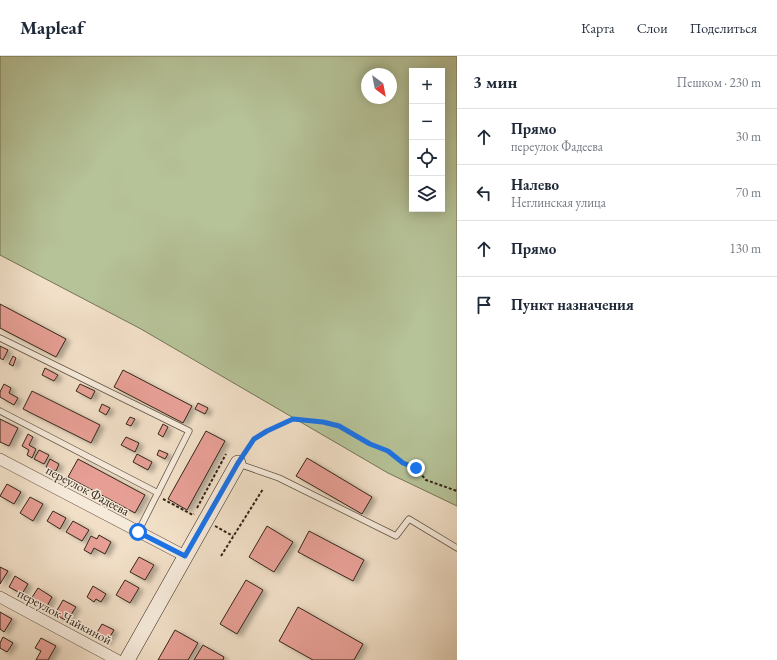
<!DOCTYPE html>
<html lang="ru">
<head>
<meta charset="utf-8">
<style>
	:root { --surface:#fff; --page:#f6f6f7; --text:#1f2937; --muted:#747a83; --line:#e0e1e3 }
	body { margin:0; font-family:"EB Garamond",serif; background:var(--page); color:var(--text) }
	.controls { position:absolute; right:12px; top:12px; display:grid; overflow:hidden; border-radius:0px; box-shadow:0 2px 10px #0003 }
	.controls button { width:36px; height:36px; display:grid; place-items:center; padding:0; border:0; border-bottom:1px solid var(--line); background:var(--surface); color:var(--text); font:20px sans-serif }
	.compass { position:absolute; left:361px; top:12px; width:36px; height:36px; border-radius:50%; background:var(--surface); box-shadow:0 2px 10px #0003; rotate:148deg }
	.stop { position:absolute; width:12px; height:12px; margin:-9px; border:3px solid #1a73e8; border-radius:50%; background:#fff }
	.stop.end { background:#1a73e8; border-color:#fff; box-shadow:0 1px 4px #0008 }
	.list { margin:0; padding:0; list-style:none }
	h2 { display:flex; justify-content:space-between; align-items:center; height:52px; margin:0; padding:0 16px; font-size:17px }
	h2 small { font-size:13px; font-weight:400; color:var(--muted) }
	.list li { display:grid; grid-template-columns:26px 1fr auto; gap:12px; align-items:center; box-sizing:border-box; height:56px; padding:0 16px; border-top:1px solid var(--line) }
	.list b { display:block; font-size:15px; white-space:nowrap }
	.list p { margin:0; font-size:13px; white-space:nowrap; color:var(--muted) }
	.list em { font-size:13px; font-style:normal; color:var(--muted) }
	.icon { flex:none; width:22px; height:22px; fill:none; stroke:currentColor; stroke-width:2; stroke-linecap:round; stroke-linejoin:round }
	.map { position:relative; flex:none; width:457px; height:604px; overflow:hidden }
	header { display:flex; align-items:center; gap:24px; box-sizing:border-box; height:56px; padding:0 20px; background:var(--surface); border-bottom:1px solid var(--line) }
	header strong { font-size:19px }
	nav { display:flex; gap:22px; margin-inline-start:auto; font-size:14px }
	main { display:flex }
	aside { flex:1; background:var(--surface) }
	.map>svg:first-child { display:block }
	.green { fill:#b6c298; stroke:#747458; fill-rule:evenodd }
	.building { fill:#e79f95; stroke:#322619; filter:url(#shadow) }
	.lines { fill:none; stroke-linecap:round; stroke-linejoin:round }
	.lane-casing { stroke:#625444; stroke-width:7 }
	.street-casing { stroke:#625444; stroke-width:12 }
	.secondary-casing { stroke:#322619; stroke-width:16 }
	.path { stroke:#322619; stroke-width:2; stroke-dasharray:3 2; stroke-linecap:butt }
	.lane { stroke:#f6eadb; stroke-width:5.5 }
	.street { stroke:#f6eadb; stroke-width:11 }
	.secondary { stroke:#f6eadb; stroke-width:15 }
	.route { stroke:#1a73e8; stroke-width:5 }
	.labels { text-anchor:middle; stroke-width:3; stroke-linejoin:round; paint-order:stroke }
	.street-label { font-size:13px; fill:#322619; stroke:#f6eadb }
</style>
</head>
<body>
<header>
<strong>Mapleaf</strong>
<nav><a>Карта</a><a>Слои</a><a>Поделиться</a></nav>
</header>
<main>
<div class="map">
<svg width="457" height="604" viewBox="0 0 457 604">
	<defs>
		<filter id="shadow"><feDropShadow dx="4.5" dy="2.5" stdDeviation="2" flood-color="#0004"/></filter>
	</defs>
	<rect width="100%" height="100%" fill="#f1dfc7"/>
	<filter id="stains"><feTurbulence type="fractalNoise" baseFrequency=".005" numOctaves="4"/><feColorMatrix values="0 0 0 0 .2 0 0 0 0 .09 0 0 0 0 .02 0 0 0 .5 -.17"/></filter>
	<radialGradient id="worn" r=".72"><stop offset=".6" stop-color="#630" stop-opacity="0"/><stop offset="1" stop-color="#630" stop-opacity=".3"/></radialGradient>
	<path class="green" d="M0,0H457V450L388,417L141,273L0,199ZM412,15H442V153H412ZM367,18H391V42H367Z"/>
	<g class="building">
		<polygon points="0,248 66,283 56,301 0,272"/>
		<polygon points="0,290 8,294 3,304 0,302"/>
		<polygon points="13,300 16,302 13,310 9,308"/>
		<polygon points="45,312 58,319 54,325 42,319"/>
		<polygon points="123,314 192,350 183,367 114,331"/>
		<polygon points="4,328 11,332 9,337 18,342 14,349 0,341 0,336"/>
		<polygon points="80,328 95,335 91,343 76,335"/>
		<polygon points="32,335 100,369 91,387 23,353"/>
		<polygon points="198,347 208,352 205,358 195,353"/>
		<polygon points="102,348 110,352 106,359 99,355"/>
		<polygon points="130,361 135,363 131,370 126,368"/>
		<polygon points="0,363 18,372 9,390 0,386"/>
		<polygon points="163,368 168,371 163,381 158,378"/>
		<polygon points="206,375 225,385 187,454 168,443"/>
		<polygon points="28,378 33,381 29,389 36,393 32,402 27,399 29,394 22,390"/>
		<polygon points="126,381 139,387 135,396 121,389"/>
		<polygon points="39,394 49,399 44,408 34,403"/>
		<polygon points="159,394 168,398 165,403 157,399"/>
		<polygon points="137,398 152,406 148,414 133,406"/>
		<polygon points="307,402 372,441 362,458 296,420"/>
		<polygon points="50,403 59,408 56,415 46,411"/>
		<polygon points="78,403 145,439 135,457 68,421"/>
		<polygon points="7,428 21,436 14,448 0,440"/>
		<polygon points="30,441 43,448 33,465 20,457"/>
		<polygon points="53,455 66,462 60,473 47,465"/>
		<polygon points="73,465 89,474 82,485 66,476"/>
		<polygon points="267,470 293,486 274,516 249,501"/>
		<polygon points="309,475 364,504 353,525 298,496"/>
		<polygon points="99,479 111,486 105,498 94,492 91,498 84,494 91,480 97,483"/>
		<polygon points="139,501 154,509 145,524 130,516"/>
		<polygon points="0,511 8,515 0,528"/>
		<polygon points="15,520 28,528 22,538 9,531"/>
		<polygon points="125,524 139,532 130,547 116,539"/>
		<polygon points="246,524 263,534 237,578 220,568"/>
		<polygon points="93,530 106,538 101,546 96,543 94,546 87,541"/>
		<polygon points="38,532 52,541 46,552 31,543"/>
		<polygon points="63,544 76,551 67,565 55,558"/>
		<polygon points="298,551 363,588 354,604 313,604 279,585"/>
		<polygon points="0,556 12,563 4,576 0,573"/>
		<polygon points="102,568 114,574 106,587 95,580"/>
		<polygon points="175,574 198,587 188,604 158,604"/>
		<polygon points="3,581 13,587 7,596 0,592 0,587"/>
		<polygon points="41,582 56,590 48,604 36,604 41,595 35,592"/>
		<polygon points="203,589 224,601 223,604 194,604"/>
	</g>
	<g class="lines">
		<defs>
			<g id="lane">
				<polyline points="0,282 189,375 138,476"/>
				<polyline points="0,355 158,437"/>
				<polyline points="239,408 279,422 396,480 409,463 457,492"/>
			</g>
			<g id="street">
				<polyline points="0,403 185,500"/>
				<polyline points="0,541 117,604"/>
			</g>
			<polyline id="secondary" points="127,604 238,407"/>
		</defs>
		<use href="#lane" class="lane-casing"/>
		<use href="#street" class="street-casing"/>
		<use href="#secondary" class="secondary-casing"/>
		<g class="path">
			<polyline points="245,397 255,383 267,375 293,363 323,366 339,370 370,388 388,395 403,407 416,412 426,424 457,435"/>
			<polyline points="163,443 193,459 194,458"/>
			<polyline points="197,452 226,398"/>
			<polyline points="215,470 233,480"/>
			<polyline points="221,500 263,433"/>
		</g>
		<use href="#lane" class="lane"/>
		<use href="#street" class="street"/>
		<use href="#secondary" class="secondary"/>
	</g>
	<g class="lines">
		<polyline class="route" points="138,476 185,500 238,407 254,383 267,375 293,363 323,366 339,370 370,388 388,395 403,407 416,412"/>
	</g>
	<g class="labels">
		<g class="street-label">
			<text transform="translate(88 434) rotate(28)" y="5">переулок Фадеева</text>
			<text transform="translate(65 560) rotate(28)" y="5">переулок Чайкиной</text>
		</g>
	</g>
	<rect width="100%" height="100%" filter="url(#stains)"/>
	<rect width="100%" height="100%" fill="url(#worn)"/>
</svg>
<div class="controls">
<button>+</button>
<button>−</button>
<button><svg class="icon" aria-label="locate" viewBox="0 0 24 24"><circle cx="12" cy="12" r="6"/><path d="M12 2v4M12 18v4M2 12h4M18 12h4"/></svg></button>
<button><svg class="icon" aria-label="layers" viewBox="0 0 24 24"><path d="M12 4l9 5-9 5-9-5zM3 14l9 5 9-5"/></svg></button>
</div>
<svg class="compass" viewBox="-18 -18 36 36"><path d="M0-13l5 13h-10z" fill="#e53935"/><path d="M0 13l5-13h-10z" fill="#747a83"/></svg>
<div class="stop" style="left:138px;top:476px"></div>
<div class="stop end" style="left:416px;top:412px"></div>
</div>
<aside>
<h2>3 мин<small>Пешком · 230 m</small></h2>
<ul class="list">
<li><svg class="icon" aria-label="ahead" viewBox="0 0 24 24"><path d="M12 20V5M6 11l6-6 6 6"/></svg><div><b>Прямо</b><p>переулок Фадеева</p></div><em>30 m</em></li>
<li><svg class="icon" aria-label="left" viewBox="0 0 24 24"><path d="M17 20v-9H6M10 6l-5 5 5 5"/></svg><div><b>Налево</b><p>Неглинская улица</p></div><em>70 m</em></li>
<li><svg class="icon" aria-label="ahead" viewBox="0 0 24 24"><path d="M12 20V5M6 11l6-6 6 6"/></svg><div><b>Прямо</b></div><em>130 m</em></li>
<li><svg class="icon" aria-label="arrive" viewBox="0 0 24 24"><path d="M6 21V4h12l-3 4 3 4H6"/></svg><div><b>Пункт назначения</b></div></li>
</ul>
</aside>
</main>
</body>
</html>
